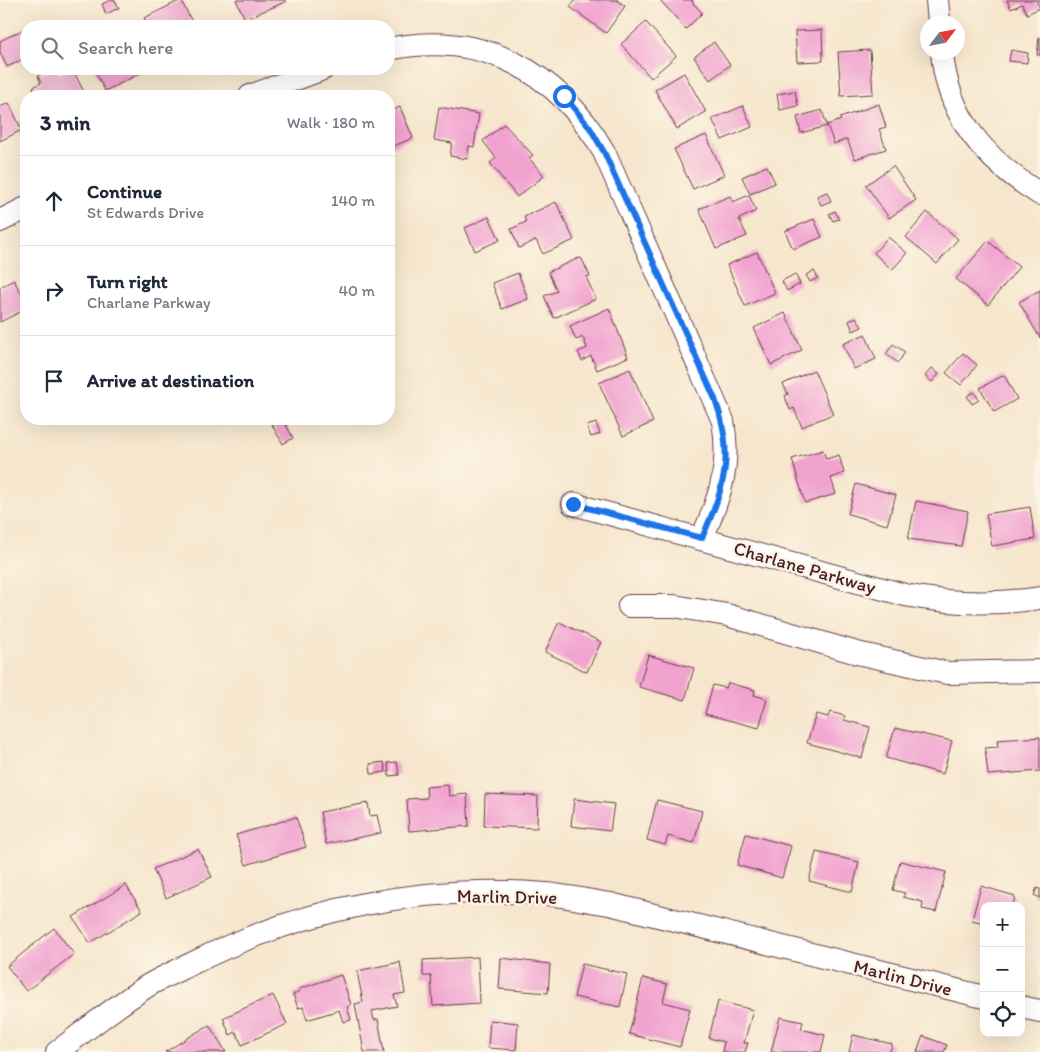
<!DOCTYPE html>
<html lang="en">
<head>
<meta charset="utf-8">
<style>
	:root { --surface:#fff; --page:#f2f2f3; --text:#1f2937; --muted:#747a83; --line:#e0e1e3 }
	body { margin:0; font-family:Itim,sans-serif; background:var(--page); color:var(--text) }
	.controls { position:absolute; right:15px; bottom:15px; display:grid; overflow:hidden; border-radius:10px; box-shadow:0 5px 20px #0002 }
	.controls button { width:45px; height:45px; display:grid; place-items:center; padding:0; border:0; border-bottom:1px solid var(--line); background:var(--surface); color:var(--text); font:25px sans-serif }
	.compass { position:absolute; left:920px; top:15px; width:45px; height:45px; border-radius:50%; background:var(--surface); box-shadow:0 5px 20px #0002; rotate:58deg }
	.stop { position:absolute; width:15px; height:15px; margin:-11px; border:4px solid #1a73e8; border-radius:50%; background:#fff }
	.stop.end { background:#1a73e8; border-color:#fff; box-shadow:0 1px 5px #0008 }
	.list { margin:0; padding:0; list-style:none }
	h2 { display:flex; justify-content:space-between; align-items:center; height:65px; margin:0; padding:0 20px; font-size:21px }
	h2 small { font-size:16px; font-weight:400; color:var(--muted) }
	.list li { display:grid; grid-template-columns:32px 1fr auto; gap:15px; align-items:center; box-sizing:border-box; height:90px; padding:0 20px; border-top:1px solid var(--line) }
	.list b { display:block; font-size:19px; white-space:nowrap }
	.list p { margin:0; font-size:16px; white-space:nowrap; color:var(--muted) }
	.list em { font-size:16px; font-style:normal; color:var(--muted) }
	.icon { flex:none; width:28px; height:28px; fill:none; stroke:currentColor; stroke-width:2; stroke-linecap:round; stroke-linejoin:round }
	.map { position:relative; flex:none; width:1040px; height:1052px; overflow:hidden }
	.search { position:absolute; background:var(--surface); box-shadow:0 5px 20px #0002; left:20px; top:20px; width:375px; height:55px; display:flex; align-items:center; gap:12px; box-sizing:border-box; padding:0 18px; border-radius:20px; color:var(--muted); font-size:19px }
	.panel { position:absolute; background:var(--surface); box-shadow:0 5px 20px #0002; left:20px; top:90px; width:375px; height:335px; border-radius:20px }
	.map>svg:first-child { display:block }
	.building { fill:#f1a3d0 }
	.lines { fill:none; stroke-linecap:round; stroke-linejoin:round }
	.minor-casing { stroke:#643d43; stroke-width:24 }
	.minor { stroke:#fff; stroke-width:22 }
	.route { stroke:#1a73e8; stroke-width:6 }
	.labels { text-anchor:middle; stroke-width:5; stroke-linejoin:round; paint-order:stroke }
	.street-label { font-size:19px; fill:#4a1f2b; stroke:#fcf5e5 }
</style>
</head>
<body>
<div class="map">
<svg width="1040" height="1052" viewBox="0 0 1040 1052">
	<rect width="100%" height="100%" fill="#fcf5e5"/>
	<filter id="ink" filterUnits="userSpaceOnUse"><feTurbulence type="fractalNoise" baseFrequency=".02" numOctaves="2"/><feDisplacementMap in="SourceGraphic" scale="10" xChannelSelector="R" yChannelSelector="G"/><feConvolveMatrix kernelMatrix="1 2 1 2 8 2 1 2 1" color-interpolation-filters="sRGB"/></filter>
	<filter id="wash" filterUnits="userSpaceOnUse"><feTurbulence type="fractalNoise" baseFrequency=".0096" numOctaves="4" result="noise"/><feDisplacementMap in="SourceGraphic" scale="20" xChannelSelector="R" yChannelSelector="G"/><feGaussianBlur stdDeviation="1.12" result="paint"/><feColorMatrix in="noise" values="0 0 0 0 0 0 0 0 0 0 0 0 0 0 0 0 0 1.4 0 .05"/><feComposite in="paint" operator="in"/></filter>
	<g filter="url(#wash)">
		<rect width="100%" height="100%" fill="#f6e6cd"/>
		<g id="blocks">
			<g class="building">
				<polygon points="111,0 115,0 119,8 106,14 102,4"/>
				<polygon points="181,0 194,26 148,26 144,18"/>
				<polygon points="236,0 285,0 285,2 245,19"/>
				<polygon points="575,0 617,0 625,6 606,33 570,7"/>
				<polygon points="660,0 693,0 692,2 702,13 686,29"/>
				<polygon points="1007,0 1040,0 1037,2 1040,8 1027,14 1022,4 1011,9"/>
				<polygon points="646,22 676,56 651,78 621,44"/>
				<polygon points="24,29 26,34 26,58 7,67 0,52 0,41"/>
				<polygon points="822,30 823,61 797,62 795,31"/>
				<polygon points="1039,37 1040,37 1040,55 1037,55"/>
				<polygon points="714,42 730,65 710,80 694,57"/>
				<polygon points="870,50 873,94 841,96 838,52"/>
				<polygon points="1011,50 1028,53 1027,63 1009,61"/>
				<polygon points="52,69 56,69 59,74 73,70 86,96 36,96 33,87 41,83 38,76"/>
				<polygon points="94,69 144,69 145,71 105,91"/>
				<polygon points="684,73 706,112 677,129 655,90"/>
				<polygon points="795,91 798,106 780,110 777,94"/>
				<polygon points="9,103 22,130 0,141 0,107"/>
				<polygon points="879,104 886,127 879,129 886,149 855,159 847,139 834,144 827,125 841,120 840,118"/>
				<polygon points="743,106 752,127 722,140 712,119"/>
				<polygon points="400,107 413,138 389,148 389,112"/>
				<polygon points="439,107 479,114 474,147 469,146 467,159 450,156 452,143 434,140"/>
				<polygon points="822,110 827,126 801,133 797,117"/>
				<polygon points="504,124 533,155 529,158 544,176 517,197 490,163 496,158 483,141"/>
				<polygon points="706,135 724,175 693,189 674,149"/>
				<polygon points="767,166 775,183 750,194 742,177"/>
				<polygon points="893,166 916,200 889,218 866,185"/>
				<polygon points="827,192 831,201 821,205 817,196"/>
				<polygon points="749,195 756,211 739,219 747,236 716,249 699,209 730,196 733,202"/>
				<polygon points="556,202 574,240 543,254 536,240 519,248 511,229 526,222 524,217"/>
				<polygon points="835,211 839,219 833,221 829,214"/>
				<polygon points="927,212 958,239 937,264 906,237"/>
				<polygon points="489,217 500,240 475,251 465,228"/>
				<polygon points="814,219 822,237 793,249 785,231"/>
				<polygon points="888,237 907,253 892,270 874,253"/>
				<polygon points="988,241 1019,267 988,305 956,279"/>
				<polygon points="757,252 775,293 745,306 727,265"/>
				<polygon points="579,258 582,259 588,272 590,276 586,277 596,299 554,318 544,296 557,291 548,272"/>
				<polygon points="814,271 818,278 810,282 806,275"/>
				<polygon points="518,273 528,299 502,309 492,283"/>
				<polygon points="795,274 800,284 787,291 782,281"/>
				<polygon points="14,280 26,303 26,309 0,322 0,287"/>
				<polygon points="1040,290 1040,338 1019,302"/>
				<polygon points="609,308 628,357 597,370 591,356 582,361 578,352 587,348 583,337 576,340 570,326"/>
				<polygon points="785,313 802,350 771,365 754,328"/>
				<polygon points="856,317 862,327 853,331 849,321"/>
				<polygon points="865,334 876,359 854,369 843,344"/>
				<polygon points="893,344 905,352 898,363 886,354"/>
				<polygon points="963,353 977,365 961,385 946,373"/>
				<polygon points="932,368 939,374 932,382 925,376"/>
				<polygon points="630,369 653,422 623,436 599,383"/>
				<polygon points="814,370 833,414 802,427 794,408 790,410 786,399 785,396 788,394 783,384"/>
				<polygon points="1004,375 1017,399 994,412 980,388"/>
				<polygon points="974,392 979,400 972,404 967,396"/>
				<polygon points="283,419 293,438 283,444 272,425"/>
				<polygon points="596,423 600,434 591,437 587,426"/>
				<polygon points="823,450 826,459 839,455 844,473 831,478 836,494 805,503 792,459"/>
				<polygon points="856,484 896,495 887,525 848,514"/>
				<polygon points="916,501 968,511 961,546 908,539"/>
				<polygon points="1030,507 1035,539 992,546 986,514"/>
				<polygon points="559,622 601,642 587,672 545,652"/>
				<polygon points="648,655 694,668 685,700 639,687"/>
				<polygon points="728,683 755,690 754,695 767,699 759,728 705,714 713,685 726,688"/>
				<polygon points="830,712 845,716 844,720 870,727 862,758 807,743 816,714 828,717"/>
				<polygon points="895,728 952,741 943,774 886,758"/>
				<polygon points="1040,737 1040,771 988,775 985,748 998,747 997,740"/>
				<polygon points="384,762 386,772 371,774 370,764"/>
				<polygon points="397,762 399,775 389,776 388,763"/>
				<polygon points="448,785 449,796 467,794 469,826 409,831 407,799 427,798 426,787"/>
				<polygon points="485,794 538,796 537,828 484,826"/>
				<polygon points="574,799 614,804 610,831 571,826"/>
				<polygon points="657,800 702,811 694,843 668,836 665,845 647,840"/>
				<polygon points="368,803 370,816 377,815 381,833 326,844 320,812"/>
				<polygon points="296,817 306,847 246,865 236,835"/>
				<polygon points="746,834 791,846 782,878 737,865"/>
				<polygon points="198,849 212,877 166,898 153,869"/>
				<polygon points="816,852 859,862 852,892 809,881"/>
				<polygon points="900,861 946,872 936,912 922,909 923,902 903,897 905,893 893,890"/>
				<polygon points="126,885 142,911 90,943 73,917"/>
				<polygon points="981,886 1015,896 1013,906 984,906 984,923 972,920"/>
				<polygon points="1037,888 1040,889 1040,898 1034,895"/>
				<polygon points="54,928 74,954 26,991 7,966"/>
				<polygon points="478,957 480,1003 433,1006 431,976 423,976 423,960"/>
				<polygon points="501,958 550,964 548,993 499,989"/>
				<polygon points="400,962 405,993 394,995 397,1006 372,1011 374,1020 378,1019 384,1052 364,1052 355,1004 363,1002 357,971"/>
				<polygon points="582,964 627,974 620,1007 574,997"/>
				<polygon points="341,975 351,1005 347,1007 351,1020 343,1022 339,1010 307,1020 303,1007 298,1008 293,994 300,991 299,989"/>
				<polygon points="643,978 667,984 663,1002 690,1009 680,1047 629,1034"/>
				<polygon points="273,995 287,1024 242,1045 236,1032 230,1035 223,1018"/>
				<polygon points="718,1001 753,1010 744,1043 748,1043 745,1052 722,1052 724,1042 709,1038"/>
				<polygon points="780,1017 803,1022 801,1029 825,1035 821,1052 771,1052"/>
				<polygon points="490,1020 518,1023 516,1050 488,1048"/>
				<polygon points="209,1025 226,1052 165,1052 194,1034"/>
				<polygon points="853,1035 892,1044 890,1052 849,1052"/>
				<polygon points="923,1036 947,1045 944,1052 917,1052"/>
			</g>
		</g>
	</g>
	<g filter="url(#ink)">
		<use href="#blocks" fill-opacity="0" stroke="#643d43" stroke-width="1"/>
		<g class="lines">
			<defs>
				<g id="minor">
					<polyline points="937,0 939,22"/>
					<path d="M389,49C482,30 558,71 604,152L723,421C731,466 720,497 702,538"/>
					<path d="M942,52C947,117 986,161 1040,194"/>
					<polyline points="250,96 323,69"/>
					<polyline points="0,221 26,208"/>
					<path d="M573,504L905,595C951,604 994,605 1040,598"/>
					<polyline points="629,606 674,606 727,615 857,653 947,673 1040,671"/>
					<polyline points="1021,1007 1040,1011"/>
					<path d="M57,1052C87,1029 117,1005 149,985C163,977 179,970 193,963C302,908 424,884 546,894C567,896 589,901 610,904L984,997"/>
				</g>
			</defs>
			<use href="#minor" class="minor-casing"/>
			<use href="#minor" class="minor"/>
		</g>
	</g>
	<g class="lines" filter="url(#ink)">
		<path class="route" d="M564,96L590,128L604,152L715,399C735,454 725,486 702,538L573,504"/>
	</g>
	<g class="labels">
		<g class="street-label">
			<text transform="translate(805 567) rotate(16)" y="7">Charlane Parkway</text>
			<text transform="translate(507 896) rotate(1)" y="7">Marlin Drive</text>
			<text transform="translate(903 977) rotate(14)" y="7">Marlin Drive</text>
		</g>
	</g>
</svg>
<div class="controls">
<button>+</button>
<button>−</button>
<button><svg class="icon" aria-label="locate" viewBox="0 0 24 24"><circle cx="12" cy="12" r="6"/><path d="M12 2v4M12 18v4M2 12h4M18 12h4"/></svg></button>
</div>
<svg class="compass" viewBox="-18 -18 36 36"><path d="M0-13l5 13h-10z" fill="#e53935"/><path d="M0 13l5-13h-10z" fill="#747a83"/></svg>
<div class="stop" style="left:564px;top:96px"></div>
<div class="stop end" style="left:573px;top:504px"></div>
<div class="search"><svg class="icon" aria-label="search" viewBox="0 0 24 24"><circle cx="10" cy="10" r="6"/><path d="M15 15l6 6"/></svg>Search here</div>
<section class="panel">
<h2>3 min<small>Walk · 180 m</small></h2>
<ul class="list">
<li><svg class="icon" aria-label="ahead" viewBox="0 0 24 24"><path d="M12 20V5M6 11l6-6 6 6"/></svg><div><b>Continue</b><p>St Edwards Drive</p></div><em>140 m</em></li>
<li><svg class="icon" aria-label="right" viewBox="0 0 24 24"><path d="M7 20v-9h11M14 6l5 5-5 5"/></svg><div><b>Turn right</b><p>Charlane Parkway</p></div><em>40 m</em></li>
<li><svg class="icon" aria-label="arrive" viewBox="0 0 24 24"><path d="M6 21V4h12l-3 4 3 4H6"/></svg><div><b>Arrive at destination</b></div></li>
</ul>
</section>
</div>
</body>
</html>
